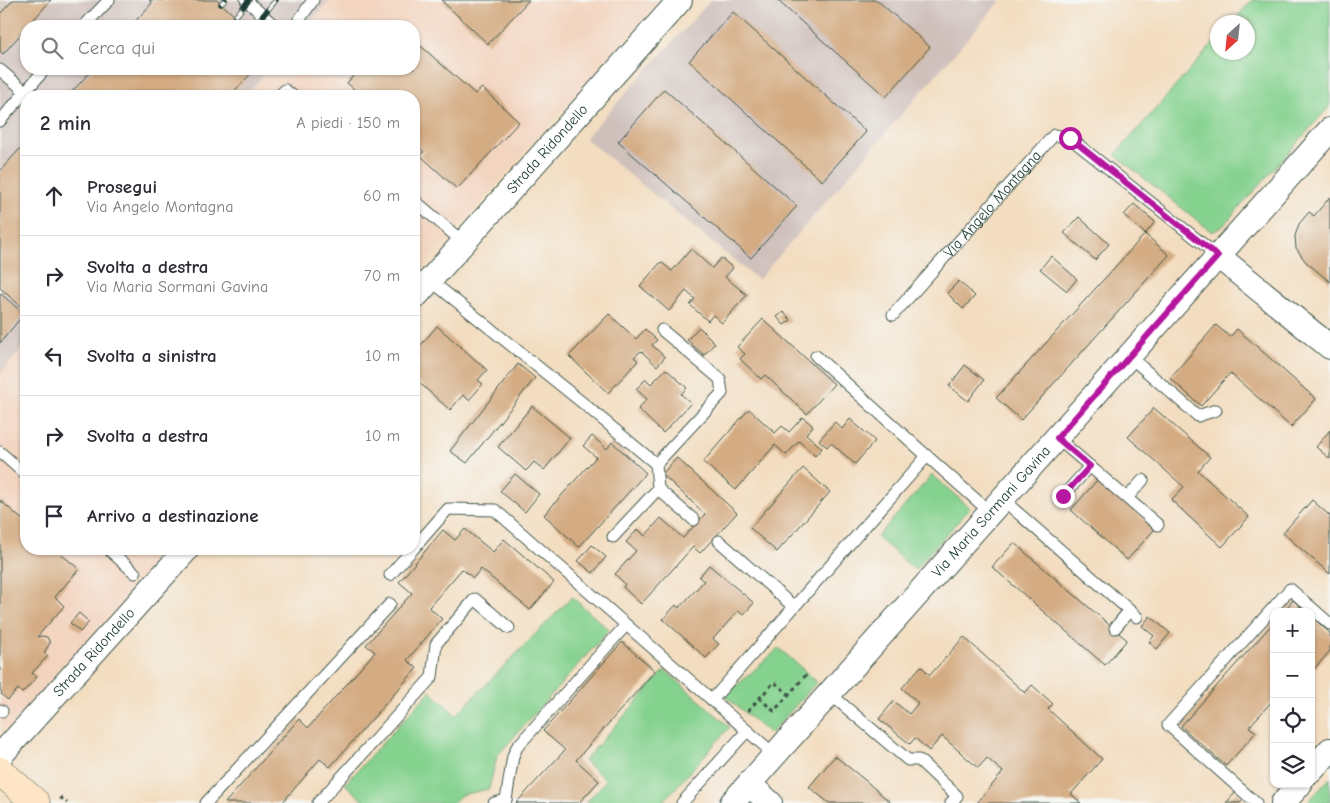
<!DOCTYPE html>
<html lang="it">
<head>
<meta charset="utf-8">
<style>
	:root { --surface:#fff; --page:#f7f7f7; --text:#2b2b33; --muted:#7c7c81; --line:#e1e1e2 }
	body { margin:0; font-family:"Comic Neue",sans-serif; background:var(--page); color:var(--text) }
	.controls { position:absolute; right:15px; bottom:15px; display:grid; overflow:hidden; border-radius:10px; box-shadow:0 1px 4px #0004 }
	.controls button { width:45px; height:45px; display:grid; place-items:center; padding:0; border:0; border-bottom:1px solid var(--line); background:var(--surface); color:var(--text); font:25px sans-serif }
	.compass { position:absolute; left:1210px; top:15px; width:45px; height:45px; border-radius:50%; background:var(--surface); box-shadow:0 1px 4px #0004; rotate:207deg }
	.stop { position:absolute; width:15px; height:15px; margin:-11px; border:4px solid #b5179e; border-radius:50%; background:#fff }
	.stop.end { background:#b5179e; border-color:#fff; box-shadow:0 1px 5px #0008 }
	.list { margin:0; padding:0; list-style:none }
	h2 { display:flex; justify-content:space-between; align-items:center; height:65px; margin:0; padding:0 20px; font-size:21px }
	h2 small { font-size:16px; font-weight:400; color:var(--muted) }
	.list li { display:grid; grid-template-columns:32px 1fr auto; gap:15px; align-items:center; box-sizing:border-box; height:80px; padding:0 20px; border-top:1px solid var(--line) }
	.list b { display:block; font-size:19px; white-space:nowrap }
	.list p { margin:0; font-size:16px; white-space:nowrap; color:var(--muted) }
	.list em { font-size:16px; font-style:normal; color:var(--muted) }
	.icon { flex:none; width:28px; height:28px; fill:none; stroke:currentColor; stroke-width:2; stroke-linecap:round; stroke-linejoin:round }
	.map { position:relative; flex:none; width:1330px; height:803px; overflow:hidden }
	.search { position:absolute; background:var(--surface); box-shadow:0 1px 4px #0004; left:20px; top:20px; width:400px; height:55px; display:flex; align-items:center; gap:12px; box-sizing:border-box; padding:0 18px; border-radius:20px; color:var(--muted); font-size:19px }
	.panel { position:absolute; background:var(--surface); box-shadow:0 1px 4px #0004; left:20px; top:90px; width:400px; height:465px; border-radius:20px }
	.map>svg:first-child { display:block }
	.built { fill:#f3d4bf }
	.industrial { fill:#cfc0bb }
	.green { fill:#85d28f; stroke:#528862 }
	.building { fill:#d4ac83 }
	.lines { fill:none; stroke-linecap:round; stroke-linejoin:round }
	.service-casing { stroke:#3f5549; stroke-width:13 }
	.minor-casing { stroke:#3f5549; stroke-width:26 }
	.secondary-casing { stroke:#3f5549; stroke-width:29 }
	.path { stroke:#3f5549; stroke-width:3; stroke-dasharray:4 4; stroke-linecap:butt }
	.service { stroke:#fff; stroke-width:11 }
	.minor { stroke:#fff; stroke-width:24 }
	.secondary { stroke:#fde5c5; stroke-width:28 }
	.rail-casing { stroke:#1f3d34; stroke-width:5.5 }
	.rail { stroke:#f6f6f2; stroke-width:4; stroke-dasharray:11; stroke-linecap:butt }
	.route { stroke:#b5179e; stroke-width:6 }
	.labels { text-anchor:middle; stroke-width:4.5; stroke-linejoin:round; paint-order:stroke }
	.street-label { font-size:15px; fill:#1f3d34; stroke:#f6f6f2 }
</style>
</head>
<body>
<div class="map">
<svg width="1330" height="803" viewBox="0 0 1330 803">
	<rect width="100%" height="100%" fill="#f6f6f2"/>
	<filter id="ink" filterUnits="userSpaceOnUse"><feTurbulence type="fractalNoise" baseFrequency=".02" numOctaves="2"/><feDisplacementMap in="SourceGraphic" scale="10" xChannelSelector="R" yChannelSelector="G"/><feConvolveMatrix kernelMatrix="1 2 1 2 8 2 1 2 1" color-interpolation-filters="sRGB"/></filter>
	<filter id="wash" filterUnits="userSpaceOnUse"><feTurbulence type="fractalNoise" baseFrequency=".0096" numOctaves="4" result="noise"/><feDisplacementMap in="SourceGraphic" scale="20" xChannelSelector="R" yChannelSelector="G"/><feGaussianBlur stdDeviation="1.12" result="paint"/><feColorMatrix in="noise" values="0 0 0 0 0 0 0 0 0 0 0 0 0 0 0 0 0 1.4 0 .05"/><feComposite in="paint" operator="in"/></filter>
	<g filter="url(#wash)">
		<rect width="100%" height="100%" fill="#f3ddc0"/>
		<g class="built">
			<polygon points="330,0 661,0 414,277 414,96 245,96 269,69 414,69 414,26 307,26"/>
			<polygon points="26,344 26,549 171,549 8,730 0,723 0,374"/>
		</g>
		<g class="industrial">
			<polygon points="0,0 330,0 307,26 26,26 26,69 269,69 245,96 26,96 26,344 0,374"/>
			<polygon points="711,0 1001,0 758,280 585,138"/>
		</g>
		<g class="green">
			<polygon points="1252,0 1330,0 1330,106 1222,227 1212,232 1115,155 1217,39 1218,52 1248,52 1248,22 1232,22"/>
			<polygon points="932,475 970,508 915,570 877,537"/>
			<polygon points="572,597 609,630 497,756 489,789 461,795 453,803 366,803 345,784 430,691 456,715"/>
			<polygon points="779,648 817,682 770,734 725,696"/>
			<polygon points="665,670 730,727 662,803 586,803 606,780 584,761"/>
			<polygon points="1330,778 1330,803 1307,803"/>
		</g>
		<g id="blocks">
			<g class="building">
				<polygon points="13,0 51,0 3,54 0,51 0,14"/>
				<polygon points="149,0 217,0 246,26 131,26 152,3"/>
				<polygon points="443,0 529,0 488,44 442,1"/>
				<polygon points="777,0 877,0 930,47 886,97"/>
				<polygon points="733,12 866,132 822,181 689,61"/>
				<polygon points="414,40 475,94 482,88 519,122 457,189 420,155 424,152 414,143 414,96 362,96 347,83 359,69 414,69"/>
				<polygon points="93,69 255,69 230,96 68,96"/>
				<polygon points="664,89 797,206 751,258 618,142"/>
				<polygon points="26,142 26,311 0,288 0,171"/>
				<polygon points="1330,197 1330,282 1305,261 1296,248 1295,236 1299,224 1309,212 1314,216"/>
				<polygon points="1134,204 1155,222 1145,234 1124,215"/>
				<polygon points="1079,217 1109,244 1095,260 1064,233"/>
				<polygon points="1145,234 1169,255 1021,420 996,398"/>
				<polygon points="691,249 712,268 721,258 733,268 725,277 747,295 722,323 713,315 708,321 690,305 695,299 686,291 669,311 640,286 661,262 672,271"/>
				<polygon points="1051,256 1077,279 1067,291 1040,269"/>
				<polygon points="959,281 975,296 963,309 947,293"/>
				<polygon points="0,293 24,314 0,343"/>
				<polygon points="783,312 791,320 784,325 777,317"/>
				<polygon points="609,314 636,339 645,329 657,340 652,345 665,357 657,366 641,351 634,357 638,361 608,393 569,356"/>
				<polygon points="763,319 834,384 807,414 765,375 761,379 740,359 745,354 737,347"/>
				<polygon points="1216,325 1230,337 1237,329 1316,399 1291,427 1230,373 1201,406 1170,378"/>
				<polygon points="437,326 487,370 478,380 483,384 469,400 463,395 450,410 414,378 414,353"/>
				<polygon points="699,327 715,343 704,355 687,340"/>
				<polygon points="414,334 419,339 414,346"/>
				<polygon points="518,364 535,378 467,463 450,451"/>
				<polygon points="965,365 984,380 968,401 949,386"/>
				<polygon points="666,369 687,388 681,394 691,403 663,433 638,409 647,399 636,389 646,379 651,384"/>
				<polygon points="532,406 570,438 544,470 534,462 526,471 498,447"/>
				<polygon points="1154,408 1210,457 1198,471 1249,517 1222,547 1171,500 1184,487 1128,437"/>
				<polygon points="749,409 775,433 782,426 789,432 803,417 813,426 806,434 822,448 815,456 799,441 786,455 775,445 736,490 703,462"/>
				<polygon points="850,419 875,441 855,464 831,443 827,447 819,440 835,422 842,429"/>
				<polygon points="1330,430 1330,459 1316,447"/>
				<polygon points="592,436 607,449 612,442 646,473 579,547 544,515 596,457 583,446"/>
				<polygon points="677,458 737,513 700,553 693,547 641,604 623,587 625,584 615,574 636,551 626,542 638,529 645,536 661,518 683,538 705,514 662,474"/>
				<polygon points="803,468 830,492 777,552 750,528"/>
				<polygon points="515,474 539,494 525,512 500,491"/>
				<polygon points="1098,479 1155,529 1127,560 1071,510"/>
				<polygon points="0,500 26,523 26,549 55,549 79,569 55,597 64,606 37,637 42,636 47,637 50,643 44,653 48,656 32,673 37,677 22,693 18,689 8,700 1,694 2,692 0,690"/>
				<polygon points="1312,500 1330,516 1330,574 1283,533"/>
				<polygon points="465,529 493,552 504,539 554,582 530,610 481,569 473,578 462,569 429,607 442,619 407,660 417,668 330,767 320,759 282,803 225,803 299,719 308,728 375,652 366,645 412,593 399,582 443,530 455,540"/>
				<polygon points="1014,543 1127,640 1105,665 992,567"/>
				<polygon points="592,545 606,557 593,573 578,561"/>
				<polygon points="709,565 754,603 743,615 738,611 713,639 719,644 706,658 663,619 676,605 679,608 704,581 699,577"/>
				<polygon points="1293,600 1306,612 1283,612"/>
				<polygon points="79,613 89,622 80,632 70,623"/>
				<polygon points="1150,616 1170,633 1157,649 1149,642 1154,636 1142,626"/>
				<polygon points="1311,616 1330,633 1330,651 1314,669 1311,666"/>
				<polygon points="1274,622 1274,699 1249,727 1256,732 1226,766 1181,726"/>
				<polygon points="964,637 1025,693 1032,685 1053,704 1048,709 1102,759 1071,794 1081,803 977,803 1003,772 987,758 978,768 942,736 929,751 915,738 910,744 879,719 894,701 909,714 918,703 902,688 921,666 930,675"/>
				<polygon points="622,642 655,671 576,760 599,781 579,803 516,803 565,750 543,731"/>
				<polygon points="835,756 866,781 891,803 829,803 809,787"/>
				<polygon points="1236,792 1244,799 1240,803 1226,803"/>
			</g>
		</g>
	</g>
	<g filter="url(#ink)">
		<use href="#blocks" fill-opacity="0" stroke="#3f5549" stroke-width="1"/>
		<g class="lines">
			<defs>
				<g id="service">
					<polyline points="246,0 275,26"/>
					<polyline points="84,26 109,0"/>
					<polyline points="295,26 313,0"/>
					<polyline points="0,70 25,91"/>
					<polyline points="279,96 285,90 293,96"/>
					<polyline points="0,121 45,69"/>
					<polyline points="414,200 464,243"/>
					<polyline points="430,280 584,404 656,464"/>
					<path id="s1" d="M893,315L1054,135L1070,138L1218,256"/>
					<polyline points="816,356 927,456"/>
					<polyline points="1129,356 1198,416 1216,410"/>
					<polyline points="1057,438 1158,525"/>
					<polyline points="0,452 26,475"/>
					<polyline points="658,489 694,520"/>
					<polyline points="1063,496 1090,466"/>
					<polyline points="1127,498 1143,480"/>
					<polyline points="1002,499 1137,617"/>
					<polyline points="613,537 658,489 656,464 722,393 720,379 662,330"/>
					<polyline points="719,541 794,607"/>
					<polyline points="414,548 448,509 495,510 775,755"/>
					<polyline points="108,549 135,573"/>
					<polyline points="390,575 413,549"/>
					<polyline points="1115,628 1129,611"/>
					<polyline points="829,693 908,760 919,760 957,796 951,803"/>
					<polyline points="712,700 927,456 990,512"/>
					<polyline points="0,710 2,711"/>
					<polyline points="206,803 390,604"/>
					<polyline points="318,803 432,677 436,644 475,599 509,628"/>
					<polyline points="494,803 506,800 513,756 517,747 626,625"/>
					<polyline points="682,803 747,731"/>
					<polyline points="1256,803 1168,725 1290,589 1330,624"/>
				</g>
				<g id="minor">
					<polyline points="1218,256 1330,347"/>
					<path id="s2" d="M414,298L680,0"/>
					<path id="s3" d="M0,756L187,549"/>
					<polyline points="1311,771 1330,750"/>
					<polyline points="749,784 770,803"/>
					<path id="s4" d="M732,803L1330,130"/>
					<polyline points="1283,803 1300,784"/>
				</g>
				<polyline id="secondary" points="0,771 36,803"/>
			</defs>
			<use href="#service" class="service-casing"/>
			<use href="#minor" class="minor-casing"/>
			<use href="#secondary" class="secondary-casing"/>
			<g class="path">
				<polyline points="759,698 774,711 807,674"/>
				<polyline points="748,711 774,682 789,694"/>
				<polyline points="60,797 67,803"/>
			</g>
			<use href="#service" class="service"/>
			<use href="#minor" class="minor"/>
			<use href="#secondary" class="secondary"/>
			<defs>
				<g id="rail">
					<polyline points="221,4 225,0"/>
					<polyline points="235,17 249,0"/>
					<polyline points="254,26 276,0"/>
				</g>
			</defs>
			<use href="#rail" class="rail-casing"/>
			<use href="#rail" class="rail"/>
		</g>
	</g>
	<g class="lines" filter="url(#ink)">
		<polyline class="route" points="1063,496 1090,466 1057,438 1218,256 1070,138"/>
	</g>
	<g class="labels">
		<g class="street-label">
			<text dy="5" stroke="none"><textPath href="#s2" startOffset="200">Strada Ridondello</textPath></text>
			<text dy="5" stroke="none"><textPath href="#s1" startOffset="149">Via Angelo Montagna</textPath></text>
			<text dy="5" stroke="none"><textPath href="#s4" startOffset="390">Via Maria Sormani Gavina</textPath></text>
			<text dy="5" stroke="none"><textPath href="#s3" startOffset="140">Strada Ridondello</textPath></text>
		</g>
	</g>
</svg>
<div class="controls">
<button>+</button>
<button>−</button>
<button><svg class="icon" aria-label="locate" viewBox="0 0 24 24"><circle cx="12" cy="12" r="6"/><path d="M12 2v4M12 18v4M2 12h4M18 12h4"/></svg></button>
<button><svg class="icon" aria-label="layers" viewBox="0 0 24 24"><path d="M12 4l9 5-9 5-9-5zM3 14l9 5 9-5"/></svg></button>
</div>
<svg class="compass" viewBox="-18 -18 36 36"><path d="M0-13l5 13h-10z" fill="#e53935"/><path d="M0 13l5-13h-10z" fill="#7c7c81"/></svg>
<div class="stop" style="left:1070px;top:138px"></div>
<div class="stop end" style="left:1063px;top:496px"></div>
<div class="search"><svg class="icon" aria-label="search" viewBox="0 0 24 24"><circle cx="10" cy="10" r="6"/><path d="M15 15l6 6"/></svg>Cerca qui</div>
<section class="panel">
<h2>2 min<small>A piedi · 150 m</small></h2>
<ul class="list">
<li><svg class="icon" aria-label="ahead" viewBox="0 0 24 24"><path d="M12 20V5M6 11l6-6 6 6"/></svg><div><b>Prosegui</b><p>Via Angelo Montagna</p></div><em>60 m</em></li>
<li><svg class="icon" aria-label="right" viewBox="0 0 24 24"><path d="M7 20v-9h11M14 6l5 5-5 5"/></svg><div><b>Svolta a destra</b><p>Via Maria Sormani Gavina</p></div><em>70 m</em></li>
<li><svg class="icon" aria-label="left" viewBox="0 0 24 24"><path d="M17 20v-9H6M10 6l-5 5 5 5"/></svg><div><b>Svolta a sinistra</b></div><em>10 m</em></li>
<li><svg class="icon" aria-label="right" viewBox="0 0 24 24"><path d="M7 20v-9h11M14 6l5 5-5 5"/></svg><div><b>Svolta a destra</b></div><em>10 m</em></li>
<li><svg class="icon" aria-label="arrive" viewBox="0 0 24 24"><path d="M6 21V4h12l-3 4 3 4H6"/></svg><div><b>Arrivo a destinazione</b></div></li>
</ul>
</section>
</div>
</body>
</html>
